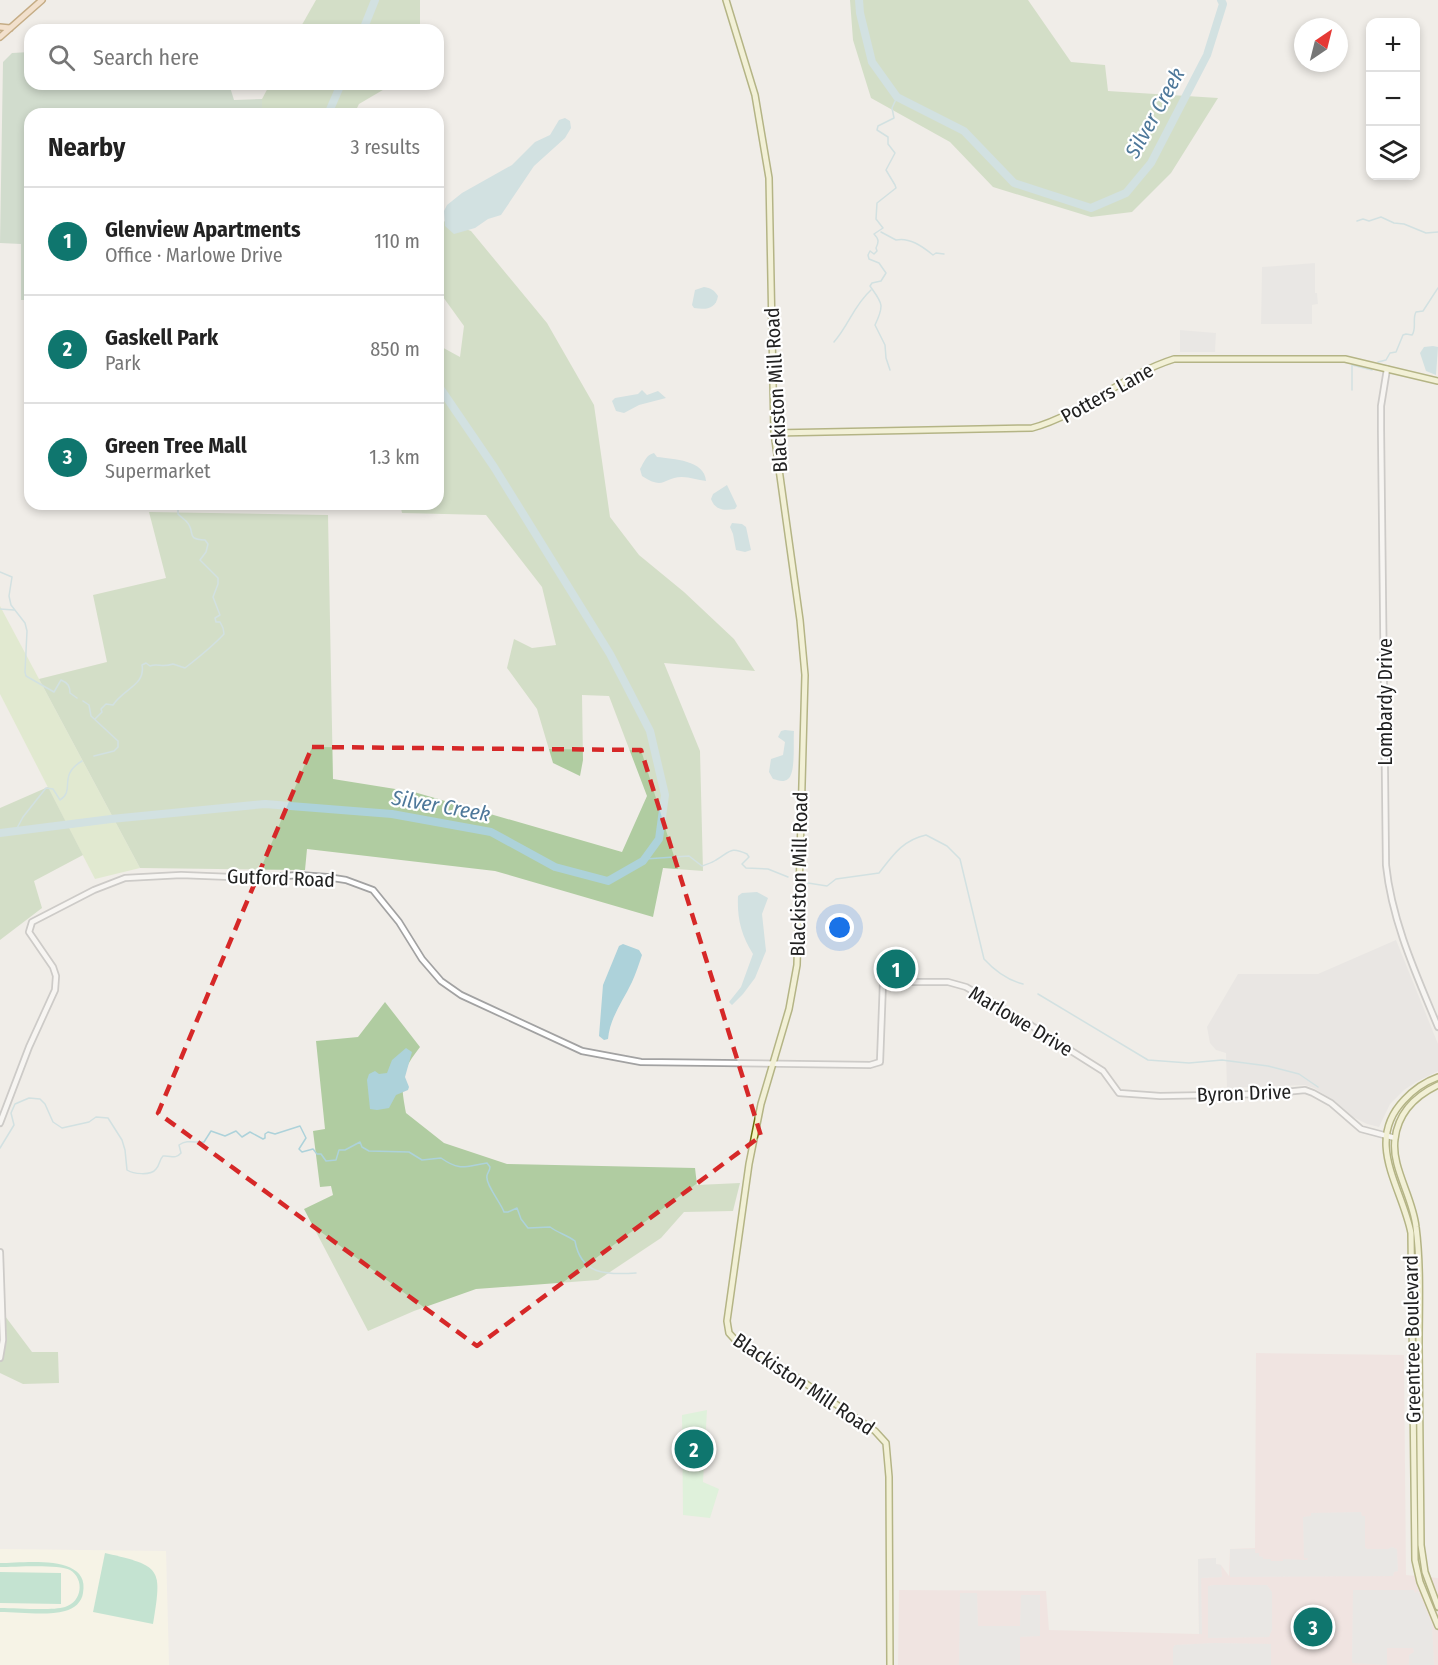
<!DOCTYPE html>
<html lang="en">
<head>
<meta charset="utf-8">
<style>
	:root { --surface:#fff; --page:#f2f2f2; --text:#222; --muted:#767676; --line:#e0e0e0; --accent:#0f766e }
	body { margin:0; font-family:"Fira Sans Condensed",sans-serif; background:var(--page); color:var(--text) }
	.controls { position:absolute; right:18px; top:18px; display:grid; overflow:hidden; border-radius:12px; box-shadow:0 3px 9px #0003 }
	.controls button { width:54px; height:54px; display:grid; place-items:center; padding:0; border:0; border-bottom:2px solid var(--line); background:var(--surface); color:var(--text); font:30px sans-serif }
	.compass { position:absolute; left:1294px; top:18px; width:54px; height:54px; border-radius:50%; background:var(--surface); box-shadow:0 3px 9px #0003; rotate:35deg }
	.you { position:absolute; left:840px; top:928px; width:21px; height:21px; margin:-15px; border:4px solid #fff; border-radius:50%; background:#1a73e8; box-shadow:0 0 0 9px #1a73e833 }
	.badge { display:grid; place-items:center; width:39px; height:39px; border-radius:50%; background:var(--accent); color:#fff; font-size:20px; font-weight:700 }
	.pin { position:absolute; translate:-50% -50%; border:3px solid #fff; box-shadow:0 2px 6px #0006 }
	.list { margin:0; padding:0; list-style:none }
	h2 { display:flex; justify-content:space-between; align-items:center; height:78px; margin:0; padding:0 24px; font-size:26px }
	h2 small { font-size:20px; font-weight:400; color:var(--muted) }
	.list li { display:grid; grid-template-columns:39px 1fr auto; gap:18px; align-items:center; box-sizing:border-box; height:108px; padding:0 24px; border-top:2px solid var(--line) }
	.list b { display:block; font-size:22px; white-space:nowrap }
	.list p { margin:0; font-size:20px; white-space:nowrap; color:var(--muted) }
	.list em { font-size:20px; font-style:normal; color:var(--muted) }
	.icon { flex:none; width:33px; height:33px; fill:none; stroke:currentColor; stroke-width:2; stroke-linecap:round; stroke-linejoin:round }
	.map { position:relative; flex:none; width:1438px; height:1665px; overflow:hidden }
	.search { position:absolute; background:var(--surface); box-shadow:0 3px 9px #0003; left:24px; top:24px; width:420px; height:66px; display:flex; align-items:center; gap:15px; box-sizing:border-box; padding:0 21px; border-radius:18px; color:var(--muted); font-size:22px }
	.panel { position:absolute; background:var(--surface); box-shadow:0 3px 9px #0003; left:24px; top:108px; width:420px; height:402px; border-radius:18px }
	.map>svg:first-child { display:block }
	.residential { fill:#dfdede }
	.commercial { fill:#efdada }
	.education { fill:#fdfbe5 }
	.grass { fill:#cfe5b4 }
	.forest { fill:#b0cca1 }
	.cemetery { fill:#acc7ae }
	.park { fill:#cbf5cc }
	.pitch { fill:#8ed8b7 }
	.parking { fill:#e1e1e1 }
	.water { fill:#add2da }
	.lines { fill:none; stroke-linecap:round; stroke-linejoin:round }
	.stream { stroke:#add2da; stroke-width:1.5 }
	.river { stroke:#add2da; stroke-width:8 }
	.tertiary-casing { stroke:#a2a2a2; stroke-width:8 }
	.secondary-casing { stroke:#6b700f; stroke-width:8 }
	.primary-casing { stroke:#905e0e; stroke-width:8 }
	.tertiary { stroke:#fff; stroke-width:4.5 }
	.secondary { stroke:#f4f4c2; stroke-width:5 }
	.primary { stroke:#f4d0aa; stroke-width:5 }
	.marked { fill:none; stroke:#d62828; stroke-width:4.5; stroke-dasharray:12 8; stroke-linejoin:round }
	.labels { text-anchor:middle; stroke-width:4.5; stroke-linejoin:round; paint-order:stroke }
	.street-label { font-size:20px; fill:#212121; stroke:#fff }
	.water-label { font-size:21px; font-style:italic; fill:#4e789a; stroke:#fff }
</style>
</head>
<body>
<div class="map">
<svg width="1438" height="1665" viewBox="0 0 1438 1665">
	<rect width="100%" height="100%" fill="#f0ede8"/>
	<polygon class="residential" points="1396,940 1438,1044 1438,1071 1416,1082 1404,1090 1390,1104 1379,1127 1367,1124 1353,1117 1336,1102 1314,1088 1305,1085 1227,1088 1226,1053 1216,1050 1210,1043 1207,1027 1238,974 1318,974"/>
	<polygon class="commercial" points="1256,1353 1404,1355 1406,1575 1438,1578 1438,1665 898,1665 899,1590 1046,1591 1049,1630 1199,1634 1198,1559 1216,1558 1216,1564 1221,1565 1229,1576 1230,1549 1255,1548"/>
	<polygon class="education" points="0,1549 166,1551 169,1665 0,1665"/>
	<polygon class="grass" points="0,606 140,868 95,879 0,694"/>
	<g class="forest">
		<polygon points="316,0 420,0 420,30 299,30"/>
		<polygon points="850,0 1028,0 1071,62 1105,65 1108,91 1218,98 1171,173 1132,212 1091,217 993,187 950,142 871,98 853,40"/>
		<polygon points="270,84 393,84 359,104 354,114 262,114 262,99"/>
		<polygon points="438,219 471,231 547,323 594,405 610,517 639,555 684,592 734,639 755,671 664,663 700,751 703,871 663,868 653,917 495,871 307,849 305,870 140,868 39,679 107,662 93,595 166,578 149,512 328,515 333,779 414,792 622,852 647,796 609,696 582,695 583,760 580,776 553,763 537,709 507,668 514,639 532,648 556,645 542,587 486,515 402,513 400,504 438,504 438,345 460,357 464,326 438,290"/>
		<polygon points="48,787 83,855 34,881 42,908 0,940 0,808"/>
		<path d="M385,1002L420,1047C400,1073 400,1081 406,1113L444,1143L507,1164L695,1168L697,1185L740,1183L733,1211L684,1212L661,1238L598,1280L476,1289L414,1311L368,1331L304,1209L333,1195L331,1186L320,1187L313,1131L325,1129L316,1041L358,1037Z"/>
		<polygon points="0,1289 2,1312 32,1352 58,1352 59,1383 23,1384 0,1373"/>
	</g>
	<polygon class="cemetery" points="30,52 30,84 229,84 234,100 262,99 262,114 30,114 30,300 21,300 21,244 0,243 3,62 12,53"/>
	<polygon class="park" points="707,1410 703,1482 719,1489 710,1518 683,1515 682,1415"/>
	<g class="pitch">
		<path d="M105,1553C162,1566 162,1568 153,1624L93,1612Z"/>
		<path d="M0,1563C23,1563 91,1553 83,1593C82,1602 74,1609 65,1611C47,1616 19,1612 0,1612V1608C17,1608 51,1611 65,1607C82,1602 85,1579 70,1570C59,1564 15,1567 0,1567Z"/>
		<polygon points="0,1572 61,1573 61,1604 0,1603"/>
	</g>
	<g class="parking">
		<polygon points="1315,263 1315,293 1317,293 1318,304 1312,305 1312,324 1261,324 1262,267"/>
		<polygon points="1180,330 1216,333 1215,352 1180,352"/>
		<polygon points="1361,1512 1362,1516 1365,1516 1365,1547 1367,1549 1388,1549 1392,1547 1397,1549 1398,1571 1394,1572 1393,1576 1230,1577 1230,1549 1255,1549 1255,1553 1259,1553 1259,1556 1263,1557 1263,1559 1271,1559 1271,1561 1283,1561 1283,1559 1307,1560 1308,1558 1304,1558 1303,1517 1311,1516 1311,1513"/>
		<polygon points="1216,1558 1216,1564 1221,1565 1222,1577 1201,1578 1202,1634 1199,1634 1198,1559"/>
		<polygon points="1214,1585 1267,1585 1272,1592 1272,1630 1269,1637 1208,1638 1208,1586"/>
		<polygon points="1353,1590 1414,1590 1415,1593 1418,1591 1432,1624 1434,1665 1409,1665 1409,1655 1414,1652 1413,1648 1387,1648 1387,1665 1352,1663"/>
		<polygon points="960,1593 977,1593 978,1626 1020,1626 1021,1595 1040,1595 1040,1636 1020,1637 1020,1665 959,1665"/>
		<polygon points="1214,1643 1271,1644 1271,1665 1173,1665 1173,1648 1175,1645"/>
	</g>
	<g class="water">
		<polygon points="565,118 570,121 571,128 565,138 534,166 501,215 488,219 475,228 454,234 445,226 444,211 447,205 462,193 512,165 535,142 550,135 559,120"/>
		<path d="M704,287C711,288 714,290 718,296C716,309 706,310 694,308L692,305L695,290Z"/>
		<polygon points="1433,346 1438,347 1436,375 1426,371 1420,353 1424,347"/>
		<polygon points="642,390 647,395 658,391 666,398 639,405 624,413 616,411 612,401 615,398 638,394"/>
		<path d="M654,453L657,457C673,459 705,460 706,481C698,480 690,477 682,477C663,477 665,491 642,476L640,469C644,462 646,455 654,453Z"/>
		<path d="M727,485L737,506L735,509C724,511 715,510 711,499L713,494Z"/>
		<polygon points="732,523 742,524 746,527 751,550 745,552 736,550 733,534 730,527"/>
		<path d="M785,730L794,731C793,742 796,773 788,779C783,783 778,780 773,779L769,772L771,759L783,755L785,742L778,737L781,731Z"/>
		<path d="M757,892L768,898L762,914L766,951L755,978L743,994L732,1005L729,1002L741,987L753,954C741,935 737,918 738,896L742,893Z"/>
		<path d="M623,944L639,950L642,955C639,964 636,973 632,982C623,1001 610,1017 608,1039L604,1040L599,1036L603,985L619,946Z"/>
		<polygon points="406,1048 412,1052 405,1077 409,1087 408,1090 396,1095 389,1108 377,1110 370,1109 367,1080 369,1074 375,1071 379,1074 387,1073 392,1060"/>
	</g>
	<g class="lines">
		<g class="stream">
			<polyline points="1357,221 1363,219 1369,221 1381,217 1394,223 1404,224 1426,233 1438,232"/>
			<path d="M881,232L896,240C909,237 922,246 933,255L936,253L944,254"/>
			<path d="M834,342C849,325 854,305 871,290"/>
			<path d="M1378,362L1386,360L1390,353L1396,352L1403,335L1406,334L1412,335C1417,328 1412,319 1416,312L1423,311L1438,288"/>
			<path d="M890,370L886,358L885,345L875,325C885,304 882,303 870,286L872,283L881,281L886,273L879,263L869,259L868,255L870,251L874,254L877,251L876,248C879,242 879,239 874,234L883,228L876,219L877,203L896,188L895,185L886,170L895,153L888,144V137L877,130L878,126L894,118L892,108L897,97"/>
			<polyline points="1352,390 1352,365 1372,370"/>
			<path d="M0,572L12,577L9,596L11,605L25,623L27,631L25,672L26,676L54,692L61,680C68,683 70,686 70,693L77,698"/>
			<polyline points="0,609 14,610"/>
			<polyline points="83,701 89,705 91,716 118,741 118,747 114,751 94,756"/>
			<path d="M95,719L102,712L101,709L106,704L113,705C123,689 146,685 142,665L146,663L150,666C158,663 162,668 173,664L185,668C199,657 212,647 224,634L223,628L220,622H216L215,618L220,615L213,597L218,584V578L200,560L206,552L208,544L205,540C184,539 197,532 186,521C184,519 181,517 178,514V506L176,504"/>
			<path d="M16,830L23,817L46,788L53,789L60,800C76,790 57,776 82,761"/>
			<path d="M645,859L689,856L702,866C707,864 712,863 716,860C730,852 730,846 747,854L749,857L742,864L746,868L768,869L788,877"/>
			<path d="M808,883L827,886L836,879L879,873C893,855 903,840 926,835L947,846L960,859L984,959C995,971 1007,980 1023,984"/>
			<polyline points="1038,994 1148,1060 1189,1063 1222,1060 1268,1066 1299,1074 1318,1087"/>
			<path d="M0,1148L14,1125L11,1113L15,1104L29,1098L40,1099L45,1104L53,1122L62,1128L89,1122L96,1117L108,1118L122,1140L125,1150L127,1170C133,1174 151,1176 156,1169C160,1165 159,1160 163,1156C171,1155 175,1160 181,1153L179,1145C187,1139 195,1143 204,1142L211,1131L225,1136L236,1131L242,1137L250,1132L263,1139L265,1138V1134L268,1132L275,1134L300,1126L306,1138L299,1149L302,1152L313,1149L317,1154H321L326,1161L336,1160L339,1150H345L360,1142L362,1147L369,1151L409,1152L422,1160L441,1158C461,1172 465,1166 487,1163L490,1167C490,1171 487,1173 487,1176C485,1184 501,1203 504,1212H508L517,1208L521,1219L528,1228L550,1227C558,1233 567,1235 575,1241C581,1275 606,1275 636,1273"/>
		</g>
		<g class="river">
			<polyline points="859,0 860,13 872,62 897,97 964,131 1014,183 1091,208 1126,193 1151,163 1207,55 1223,4 1221,0"/>
			<polyline points="363,30 375,0"/>
			<polyline points="328,114 341,84"/>
			<polyline points="0,833 111,819 265,804 392,814 491,832 555,867 608,881 643,861 659,839 665,795 650,731 610,654 494,467 438,385"/>
		</g>
		<defs>
			<g id="tertiary">
				<path d="M1387,369L1381,406V430L1386,865C1392,922 1416,974 1438,1027"/>
				<polyline points="0,1123 29,1047 55,990 56,976 53,967 29,932 32,922 94,890 125,878 181,875 258,878 299,875 327,877 346,880 373,890 399,922 422,959 441,981 461,995 582,1051 641,1062 870,1065 880,1062 883,982 948,982 966,987 1027,1023 1103,1071 1119,1093 1160,1096 1265,1094 1305,1090 1313,1093 1331,1103 1361,1129 1395,1138"/>
				<polyline points="0,1252 3,1340 0,1358"/>
			</g>
			<g id="secondary">
				<polyline points="726,0 755,95 769,178 774,433 800,620 805,675 797,965 789,1009 761,1104 749,1164 727,1321 729,1333 739,1344 796,1377 875,1431 886,1443 889,1477 890,1665"/>
				<path d="M774,433L1032,428C1083,414 1123,375 1174,359H1345L1438,381"/>
				<path d="M1438,1077C1424,1082 1414,1089 1404,1100C1364,1142 1402,1187 1411,1233L1415,1560L1420,1582L1438,1626"/>
				<path d="M1438,1085C1415,1096 1398,1113 1395,1139C1391,1167 1413,1197 1416,1227C1421,1265 1419,1306 1419,1345C1420,1412 1420,1478 1421,1545L1425,1572L1438,1607"/>
			</g>
			<g id="primary">
				<polyline points="0,27 10,28"/>
				<polyline points="0,37 42,0"/>
			</g>
		</defs>
		<use href="#tertiary" class="tertiary-casing"/>
		<use href="#secondary" class="secondary-casing"/>
		<use href="#primary" class="primary-casing"/>
		<use href="#tertiary" class="tertiary"/>
		<use href="#secondary" class="secondary"/>
		<use href="#primary" class="primary"/>
	</g>
	<path d="M0 0H1438V1665H0ZM312,747L641,750L761,1136L477,1346L158,1113Z" fill="#f0ede8" fill-opacity=".55" fill-rule="evenodd"/>
	<path class="marked" d="M312,747L641,750L761,1136L477,1346L158,1113Z"/>
	<g class="labels">
		<g class="street-label">
			<text transform="translate(776 390) rotate(-93)" y="7">Blackiston Mill Road</text>
			<text transform="translate(1107 393) rotate(-29)" y="7">Potters Lane</text>
			<text transform="translate(1385 702) rotate(-90)" y="7">Lombardy Drive</text>
			<text transform="translate(799 874) rotate(-89)" y="7">Blackiston Mill Road</text>
			<text transform="translate(281 878) rotate(2)" y="7">Gutford Road</text>
			<text transform="translate(1021 1021) rotate(31)" y="7">Marlowe Drive</text>
			<text transform="translate(1244 1093) rotate(-2)" y="7">Byron Drive</text>
			<text transform="translate(1412 1339) rotate(-91)" y="7">Greentree Boulevard</text>
			<text transform="translate(804 1384) rotate(34)" y="7">Blackiston Mill Road</text>
		</g>
		<g class="water-label">
			<text transform="translate(1155 113) rotate(-61)" y="7">Silver Creek</text>
			<text transform="translate(441 806) rotate(10)" y="7">Silver Creek</text>
		</g>
	</g>
</svg>
<div class="controls">
<button>+</button>
<button>−</button>
<button><svg class="icon" aria-label="layers" viewBox="0 0 24 24"><path d="M12 4l9 5-9 5-9-5zM3 14l9 5 9-5"/></svg></button>
</div>
<svg class="compass" viewBox="-18 -18 36 36"><path d="M0-13l5 13h-10z" fill="#e53935"/><path d="M0 13l5-13h-10z" fill="#767676"/></svg>
<div class="you"></div>
<div class="pin badge" style="left:896px;top:969px">1</div>
<div class="pin badge" style="left:694px;top:1449px">2</div>
<div class="pin badge" style="left:1313px;top:1627px">3</div>
<div class="search"><svg class="icon" aria-label="search" viewBox="0 0 24 24"><circle cx="10" cy="10" r="6"/><path d="M15 15l6 6"/></svg>Search here</div>
<section class="panel">
<h2>Nearby<small>3 results</small></h2>
<ul class="list">
<li><span class="badge">1</span><div><b>Glenview Apartments</b><p>Office · Marlowe Drive</p></div><em>110 m</em></li>
<li><span class="badge">2</span><div><b>Gaskell Park</b><p>Park</p></div><em>850 m</em></li>
<li><span class="badge">3</span><div><b>Green Tree Mall</b><p>Supermarket</p></div><em>1.3 km</em></li>
</ul>
</section>
</div>
</body>
</html>
